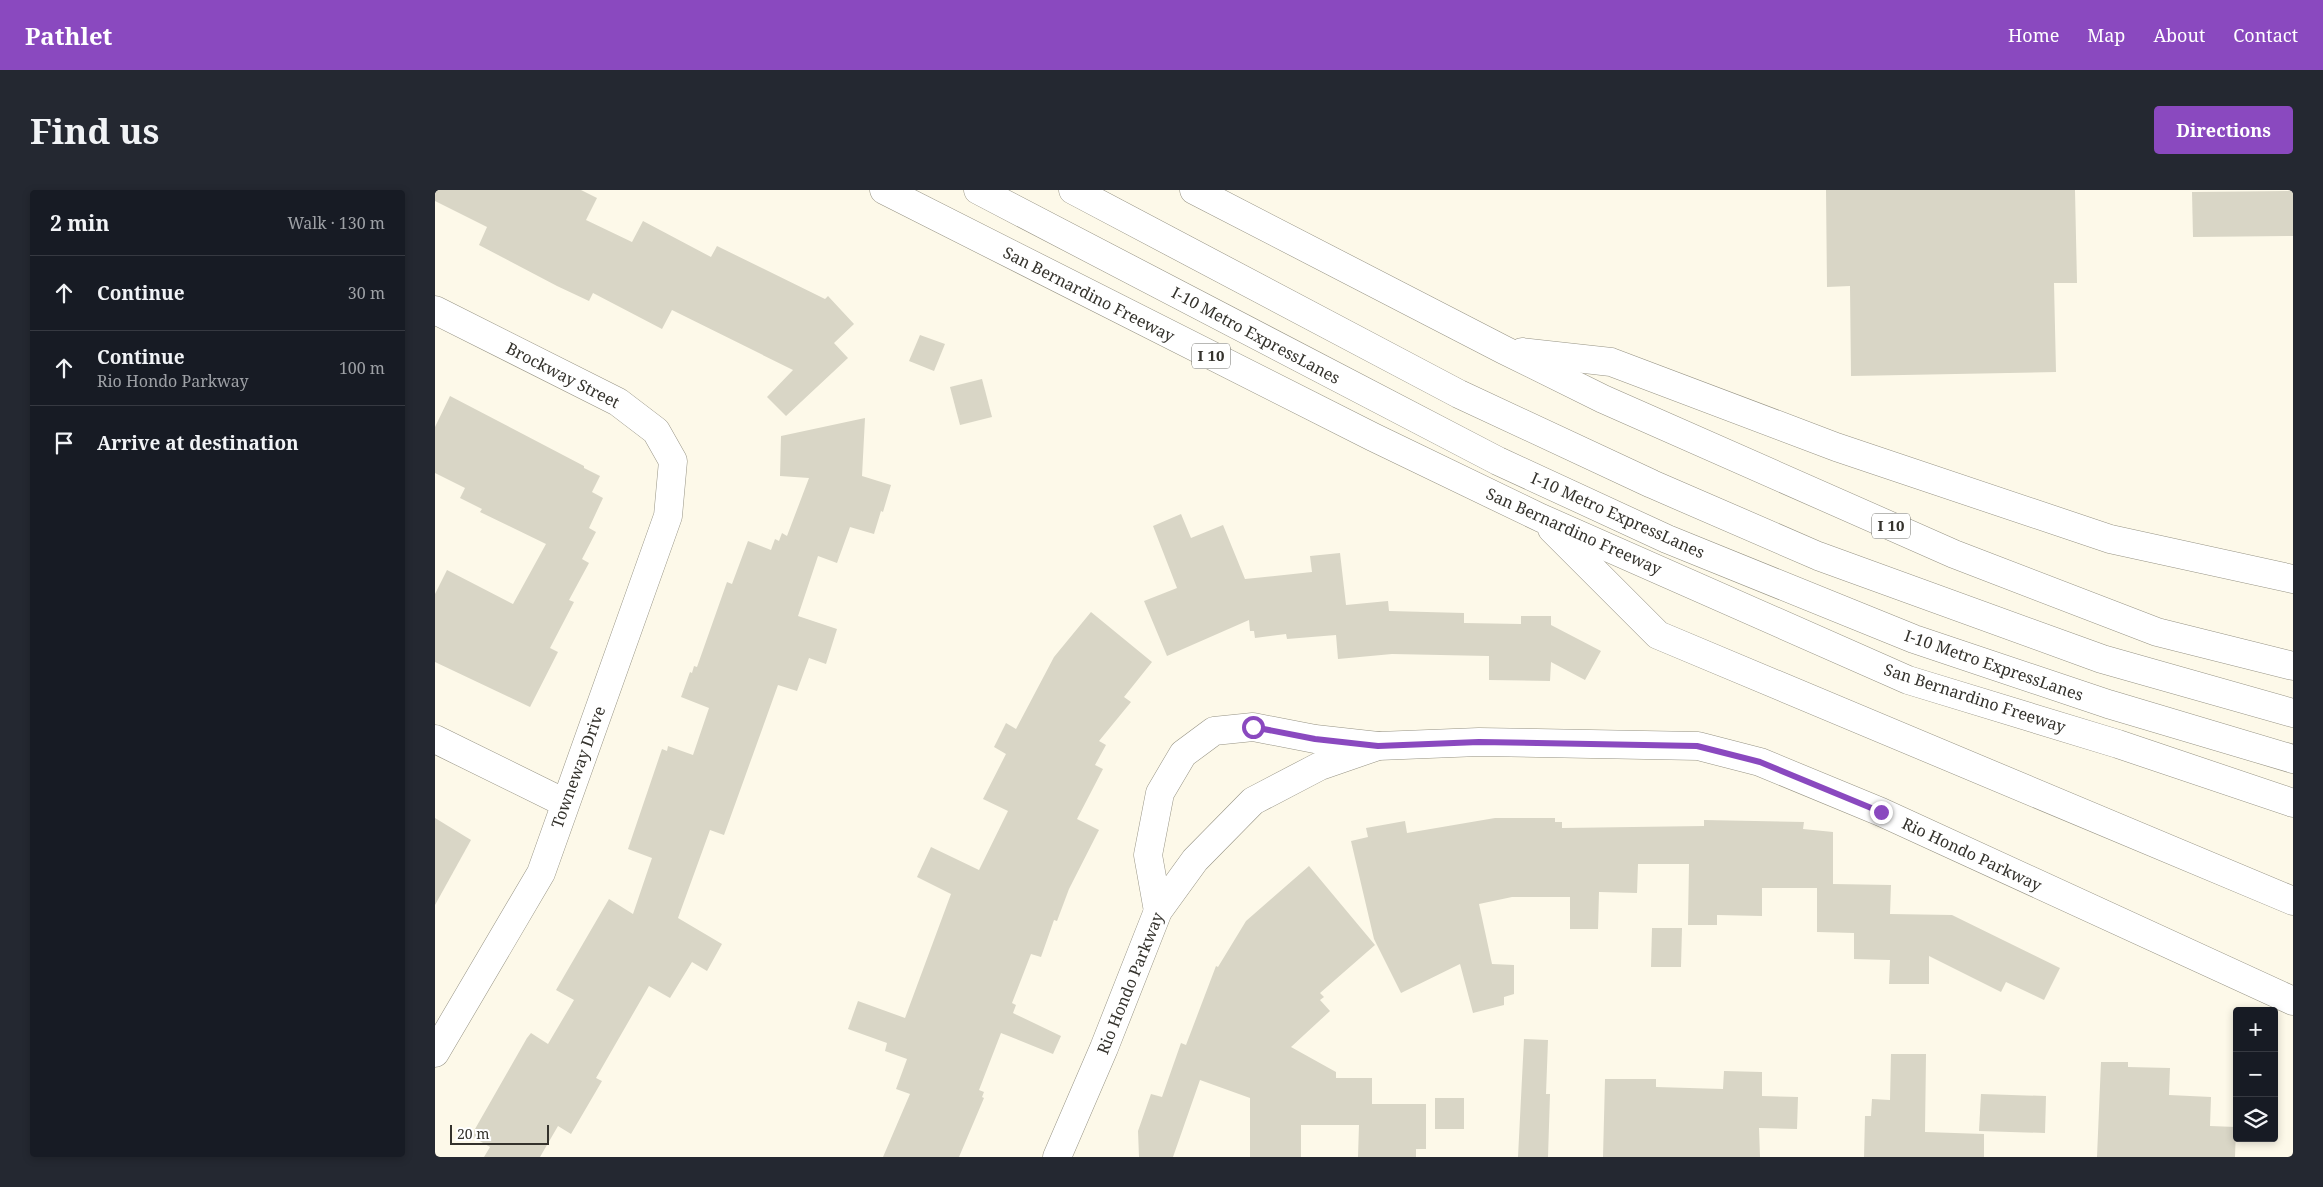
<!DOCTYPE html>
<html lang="en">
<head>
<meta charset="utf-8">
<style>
	:root { --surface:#171b24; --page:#242831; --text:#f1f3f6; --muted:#9ea1a6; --line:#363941; --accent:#8a49bf }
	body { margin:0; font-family:"Noto Serif",serif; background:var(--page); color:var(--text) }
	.controls { position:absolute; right:15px; bottom:15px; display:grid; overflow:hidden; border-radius:5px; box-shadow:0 2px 8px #0003 }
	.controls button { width:45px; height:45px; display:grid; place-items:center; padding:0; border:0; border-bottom:1px solid var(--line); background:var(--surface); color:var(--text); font:25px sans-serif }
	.scale { position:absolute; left:15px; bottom:12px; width:99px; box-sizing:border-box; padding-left:5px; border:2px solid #34322c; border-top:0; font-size:14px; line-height:18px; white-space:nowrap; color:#34322c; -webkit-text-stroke:4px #fff; paint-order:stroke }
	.stop { position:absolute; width:15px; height:15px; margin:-11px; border:4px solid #8a49bf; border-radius:50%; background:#fff }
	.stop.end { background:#8a49bf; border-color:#fff; box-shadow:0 1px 5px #0008 }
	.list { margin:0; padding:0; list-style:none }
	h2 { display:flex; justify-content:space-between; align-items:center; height:65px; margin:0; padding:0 20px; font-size:21px }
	h2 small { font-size:16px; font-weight:400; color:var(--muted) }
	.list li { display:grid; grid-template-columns:32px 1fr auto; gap:15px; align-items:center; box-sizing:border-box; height:75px; padding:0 20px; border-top:1px solid var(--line) }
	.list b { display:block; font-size:19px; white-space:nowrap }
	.list p { margin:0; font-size:16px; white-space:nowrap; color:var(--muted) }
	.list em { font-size:16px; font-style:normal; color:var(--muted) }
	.icon { flex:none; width:28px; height:28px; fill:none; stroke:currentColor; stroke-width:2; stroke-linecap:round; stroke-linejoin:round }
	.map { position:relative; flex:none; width:1858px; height:967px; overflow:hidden; border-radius:5px }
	header { display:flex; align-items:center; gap:30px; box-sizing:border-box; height:70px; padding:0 25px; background:var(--accent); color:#fff }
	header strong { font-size:24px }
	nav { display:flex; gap:28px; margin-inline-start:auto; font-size:18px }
	.intro { display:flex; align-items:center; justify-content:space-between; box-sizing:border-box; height:120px; padding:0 30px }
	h1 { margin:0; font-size:35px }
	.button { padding:12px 22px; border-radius:5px; background:var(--accent); color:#fff; font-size:18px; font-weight:700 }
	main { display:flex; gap:30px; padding:0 30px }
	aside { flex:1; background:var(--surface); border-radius:5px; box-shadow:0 2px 8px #0003 }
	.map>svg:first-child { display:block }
	.building { fill:#d9d6c6 }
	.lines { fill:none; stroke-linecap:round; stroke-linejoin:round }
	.minor-casing { stroke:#969384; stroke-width:29 }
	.tertiary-casing { stroke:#969384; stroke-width:29 }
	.motorway-casing { stroke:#969384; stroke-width:29 }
	.minor { stroke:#fff; stroke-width:28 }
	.tertiary { stroke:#fff; stroke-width:28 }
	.motorway { stroke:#fff; stroke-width:28 }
	.route { stroke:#8a49bf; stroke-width:6 }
	.labels { text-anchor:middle; stroke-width:5; stroke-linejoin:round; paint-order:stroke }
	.shield { fill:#fff; stroke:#71706b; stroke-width:1 }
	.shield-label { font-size:15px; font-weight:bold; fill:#34322c }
	.street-label { font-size:16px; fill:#34322c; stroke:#fff }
</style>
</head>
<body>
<header>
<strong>Pathlet</strong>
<nav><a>Home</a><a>Map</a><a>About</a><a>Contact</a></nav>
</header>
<div class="intro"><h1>Find us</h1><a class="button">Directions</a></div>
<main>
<aside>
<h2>2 min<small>Walk · 130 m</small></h2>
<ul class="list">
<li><svg class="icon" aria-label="ahead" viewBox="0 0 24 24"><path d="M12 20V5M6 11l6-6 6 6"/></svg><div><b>Continue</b></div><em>30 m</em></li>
<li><svg class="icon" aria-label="ahead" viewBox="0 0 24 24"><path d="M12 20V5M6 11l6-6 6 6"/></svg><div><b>Continue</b><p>Rio Hondo Parkway</p></div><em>100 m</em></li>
<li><svg class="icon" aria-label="arrive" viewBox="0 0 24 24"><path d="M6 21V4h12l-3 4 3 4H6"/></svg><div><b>Arrive at destination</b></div></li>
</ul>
</aside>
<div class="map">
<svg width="1858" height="967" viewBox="0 0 1858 967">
	<rect width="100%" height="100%" fill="#fdf9e9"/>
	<g class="building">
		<polygon points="0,0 146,0 162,8 151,30 197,52 208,31 276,67 282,56 390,109 393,106 419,134 399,153 413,168 351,226 332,207 358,180 237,120 227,139 158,103 154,111 122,96 44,55 52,37 0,11"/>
		<polygon points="1391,0 1640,0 1642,93 1619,93 1621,182 1416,186 1415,96 1392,97"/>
		<polygon points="1858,1 1858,46 1758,47 1757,2"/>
		<polygon points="485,145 510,154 499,181 474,171"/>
		<polygon points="547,189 557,227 525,235 515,197"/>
		<polygon points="15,206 149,276 149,278 165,286 157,302 168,308 154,338 161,342 147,369 154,373 134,410 139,412 115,458 123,462 95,517 0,472 0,404 12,380 78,414 111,354 45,322 47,319 25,308 30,298 0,283 0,237"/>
		<polygon points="430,228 427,286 456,295 448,322 446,321 439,344 415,337 402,373 383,366 363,426 402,439 391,474 374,468 362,501 343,495 289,645 275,640 243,728 287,754 272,781 257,772 235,808 214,796 161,888 167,891 136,944 123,936 105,967 49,967 55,957 36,946 92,848 96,843 113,854 139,810 121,800 174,709 198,724 217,668 193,659 227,559 232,561 233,556 258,565 274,518 246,507 255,482 257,483 259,476 262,477 292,392 297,394 313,351 336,360 340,349 344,351 347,343 352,346 374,288 345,286 346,246"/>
		<polygon points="746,324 756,348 788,335 810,389 877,382 875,366 905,363 911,415 953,411 954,421 1029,423 1029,433 1086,434 1086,426 1116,426 1116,435 1166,461 1150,490 1116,472 1115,491 1054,490 1054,466 957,464 903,469 901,445 852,449 851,444 820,448 819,441 815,441 814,430 732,466 709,411 742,398 718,336"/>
		<polygon points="656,422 717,472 689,507 696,512 664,551 671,555 660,575 668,579 642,629 664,640 634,699 622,731 619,730 606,767 596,764 577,813 581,815 578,823 626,846 618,864 566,843 544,900 549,902 547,907 549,908 524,967 448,967 475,904 461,899 472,869 450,861 452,853 413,839 423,811 470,828 516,704 482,687 496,657 544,680 573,621 548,609 571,564 559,557 571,533 581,539 619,467"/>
		<polygon points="0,628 36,650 0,715"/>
		<polygon points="1060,628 1120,628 1120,632 1127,632 1127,638 1269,636 1269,630 1369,632 1368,639 1398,642 1398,694 1456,695 1455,724 1517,725 1625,778 1609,810 1571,792 1566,802 1494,766 1494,794 1454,794 1455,770 1419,769 1419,743 1382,742 1382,698 1327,698 1327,726 1282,725 1282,735 1253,735 1254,674 1203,674 1202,703 1164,702 1163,739 1135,739 1135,707 1077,707 1044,714 1057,774 1079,775 1079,804 1069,807 1069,815 1038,823 1025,774 966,803 939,749 916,651 933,647 931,638 970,631 972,643"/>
		<polygon points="874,676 940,755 885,803 889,807 885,810 895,821 856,857 901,882 901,888 937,888 937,914 991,914 991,959 981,959 981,967 923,967 924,935 866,935 866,967 815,967 815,908 765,890 738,967 704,967 703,941 716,904 727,907 746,853 751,855 781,776 783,777 811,731"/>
		<polygon points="1217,738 1247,738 1246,777 1216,777"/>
		<polygon points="1089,849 1113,850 1111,904 1115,904 1113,967 1083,967"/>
		<polygon points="1456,864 1491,864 1490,942 1549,944 1549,967 1429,967 1430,926 1436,926 1437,909 1455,910"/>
		<polygon points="1666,872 1693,872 1693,877 1735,878 1734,905 1776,907 1775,936 1801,937 1800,967 1662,967"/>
		<polygon points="1289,881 1327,882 1327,906 1363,907 1362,939 1324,938 1325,967 1168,967 1170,889 1221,889 1221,897 1288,899"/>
		<polygon points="1546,904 1611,906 1610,943 1544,941"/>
		<rect x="1000" y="908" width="29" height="31"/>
	</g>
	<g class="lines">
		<defs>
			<g id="minor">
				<polyline points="0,120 183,212 221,241 238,271 233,326 106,683 0,863"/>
				<polyline points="0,549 130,613"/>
				<polyline points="723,721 713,665 725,603 748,564 779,541 818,537 880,549 943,556"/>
			</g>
			<polyline id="tertiary" points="622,967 669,858 723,721 760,670 818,611 885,576 943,556 1044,552 1263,556 1325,572 1446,622 1858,811"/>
			<g id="motorway">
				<polyline points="449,0 938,247 1106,328 1473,490 1683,554 1858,613"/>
				<polyline points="543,0 1063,271 1232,349 1479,449 1673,514 1858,569"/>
				<polyline points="638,0 1024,204 1217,294 1383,366 1667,469 1858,523"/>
				<polyline points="759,0 1069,160 1168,209 1519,364 1722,442 1858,476"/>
				<polyline points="1087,162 1176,172 1401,257 1675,349 1858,389"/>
				<polyline points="1117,339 1223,445 1858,711"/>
			</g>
		</defs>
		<use href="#minor" class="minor-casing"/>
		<use href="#tertiary" class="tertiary-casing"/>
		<use href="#motorway" class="motorway-casing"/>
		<use href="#minor" class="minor"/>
		<use href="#tertiary" class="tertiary"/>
		<use href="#motorway" class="motorway"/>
	</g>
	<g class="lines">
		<polyline class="route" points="818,537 880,549 943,556 1044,552 1262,556 1325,572 1446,622"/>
	</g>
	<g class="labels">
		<g class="shield">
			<rect x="757" y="153.5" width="38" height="25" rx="4"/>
			<rect x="1437" y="323.5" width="38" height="25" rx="4"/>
		</g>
		<g class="shield-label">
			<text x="776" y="171">I 10</text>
			<text x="1456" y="341">I 10</text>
		</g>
		<g class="street-label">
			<text transform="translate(654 104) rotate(27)" y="6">San Bernardino Freeway</text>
			<text transform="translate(821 145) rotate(28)" y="6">I-10 Metro ExpressLanes</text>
			<text transform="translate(128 185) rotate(27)" y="6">Brockway Street</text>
			<text transform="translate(1183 325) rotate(24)" y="6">I-10 Metro ExpressLanes</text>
			<text transform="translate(1139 341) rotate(24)" y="6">San Bernardino Freeway</text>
			<text transform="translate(1559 475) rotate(19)" y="6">I-10 Metro ExpressLanes</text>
			<text transform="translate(1540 508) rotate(18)" y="6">San Bernardino Freeway</text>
			<text transform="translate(143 577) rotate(-70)" y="6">Towneway Drive</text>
			<text transform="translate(1537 664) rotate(25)" y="6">Rio Hondo Parkway</text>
			<text transform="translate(695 793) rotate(-68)" y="6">Rio Hondo Parkway</text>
		</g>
	</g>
</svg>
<div class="controls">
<button>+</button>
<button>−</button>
<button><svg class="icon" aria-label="layers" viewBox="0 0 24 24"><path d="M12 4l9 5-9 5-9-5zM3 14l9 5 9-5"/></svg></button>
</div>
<div class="scale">20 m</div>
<div class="stop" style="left:818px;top:537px"></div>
<div class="stop end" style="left:1446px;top:622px"></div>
</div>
</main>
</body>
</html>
